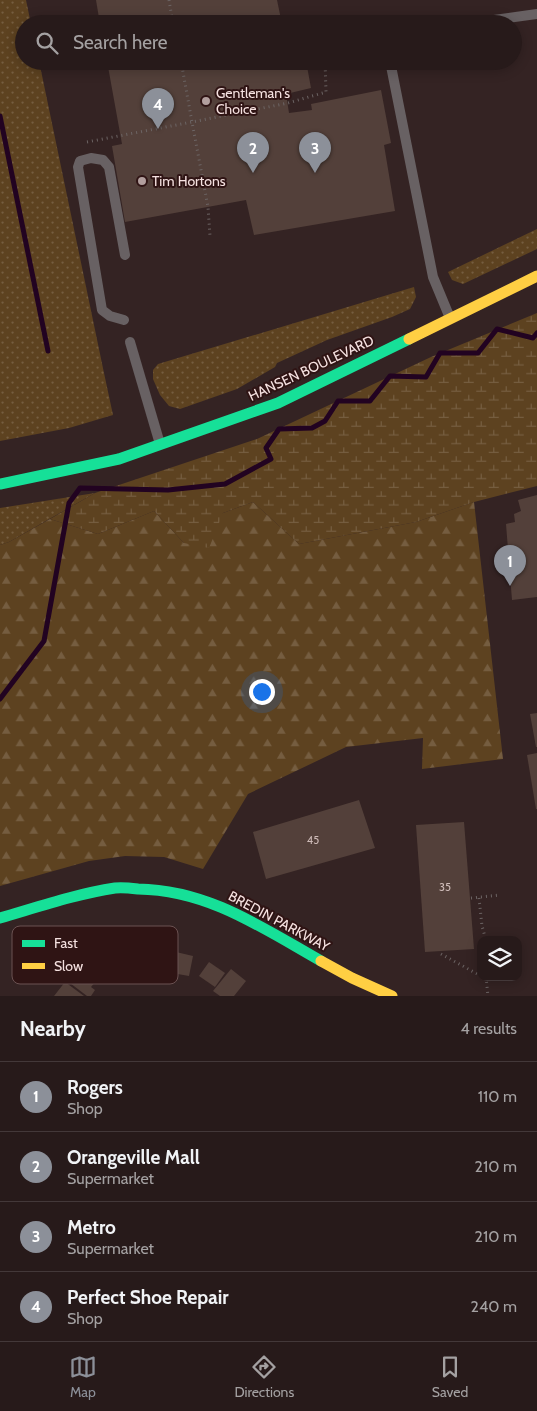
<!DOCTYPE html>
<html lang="en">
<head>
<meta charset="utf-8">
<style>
	:root { --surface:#271a1a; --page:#332727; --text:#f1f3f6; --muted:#a4a1a2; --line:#433839; --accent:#8c9099 }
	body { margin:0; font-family:Cabin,sans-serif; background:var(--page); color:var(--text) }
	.controls { position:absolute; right:15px; bottom:15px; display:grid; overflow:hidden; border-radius:10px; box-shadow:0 2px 12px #0003 }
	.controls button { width:45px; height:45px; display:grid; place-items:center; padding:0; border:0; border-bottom:1px solid var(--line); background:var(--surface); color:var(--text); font:25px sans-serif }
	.you { position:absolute; left:261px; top:691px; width:18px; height:18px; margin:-12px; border:4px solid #fff; border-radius:50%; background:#1a73e8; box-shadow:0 0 0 8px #1a73e833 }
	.badge { display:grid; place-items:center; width:32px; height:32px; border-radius:50%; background:var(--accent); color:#fff; font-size:16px; font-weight:700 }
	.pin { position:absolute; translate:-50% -41px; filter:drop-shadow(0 1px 2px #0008) }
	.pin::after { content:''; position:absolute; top:26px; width:18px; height:15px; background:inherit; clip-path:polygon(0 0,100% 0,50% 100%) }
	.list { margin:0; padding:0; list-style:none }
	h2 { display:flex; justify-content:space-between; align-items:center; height:65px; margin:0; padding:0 20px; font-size:21px }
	h2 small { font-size:16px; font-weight:400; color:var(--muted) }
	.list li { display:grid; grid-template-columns:32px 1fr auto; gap:15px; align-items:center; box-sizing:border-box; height:70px; padding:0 20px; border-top:1px solid var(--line) }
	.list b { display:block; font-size:19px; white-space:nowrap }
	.list p { margin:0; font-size:16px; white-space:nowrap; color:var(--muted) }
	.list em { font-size:16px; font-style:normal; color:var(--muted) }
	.icon { flex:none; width:28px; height:28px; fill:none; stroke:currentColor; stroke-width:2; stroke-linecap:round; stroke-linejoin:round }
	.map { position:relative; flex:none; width:537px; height:996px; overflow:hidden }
	.search { position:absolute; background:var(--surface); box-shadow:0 2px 12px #0003; left:15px; right:15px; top:15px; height:55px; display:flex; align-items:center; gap:12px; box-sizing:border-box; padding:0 18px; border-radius:28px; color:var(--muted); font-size:19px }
	.sheet { height:345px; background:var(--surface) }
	nav { display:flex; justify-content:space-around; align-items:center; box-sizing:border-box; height:70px; border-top:1px solid var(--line); background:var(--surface); font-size:14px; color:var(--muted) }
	nav a { display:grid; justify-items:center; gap:2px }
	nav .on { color:var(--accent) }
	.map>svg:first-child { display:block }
	.grass { fill:url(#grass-dots) }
	.forest { fill:url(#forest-firs) }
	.wetland { fill:url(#wetland-marsh) }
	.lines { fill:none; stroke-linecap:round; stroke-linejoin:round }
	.stream { stroke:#220321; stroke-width:5 }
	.building { fill:#53403a }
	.path { stroke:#6c6464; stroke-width:3; stroke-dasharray:1 4; stroke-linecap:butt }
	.lane { stroke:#686163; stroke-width:10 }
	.fast { stroke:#16e098; stroke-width:11 }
	.slow { stroke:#ffcf43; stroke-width:11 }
	.poi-dot { fill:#b29f9e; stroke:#2f1414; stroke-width:2 }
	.labels { text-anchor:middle; stroke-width:4; stroke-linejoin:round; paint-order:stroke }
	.number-label { font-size:11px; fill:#cdbab7 }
	.poi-label { font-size:14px; fill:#f6e2e1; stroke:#2f1414; text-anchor:start }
	.street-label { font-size:14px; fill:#f6e2e1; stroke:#2f1414 }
	.key { fill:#2f1414; stroke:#6b5252; stroke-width:1 }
	.key-label { font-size:14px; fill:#f6e2e1 }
</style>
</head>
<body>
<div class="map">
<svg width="537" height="996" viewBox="0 0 537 996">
	<defs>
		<pattern id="grass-dots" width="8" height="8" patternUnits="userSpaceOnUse" patternTransform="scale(1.25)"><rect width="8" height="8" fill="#5d4220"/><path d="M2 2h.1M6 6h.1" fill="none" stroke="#755d40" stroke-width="1.8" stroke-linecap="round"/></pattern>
		<pattern id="forest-firs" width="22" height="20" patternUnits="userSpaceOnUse" patternTransform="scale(1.25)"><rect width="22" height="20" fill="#5d4220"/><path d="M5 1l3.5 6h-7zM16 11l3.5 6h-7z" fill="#755d40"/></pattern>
		<pattern id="wetland-marsh" width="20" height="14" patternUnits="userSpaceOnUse" patternTransform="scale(1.25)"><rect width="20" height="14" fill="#5d4220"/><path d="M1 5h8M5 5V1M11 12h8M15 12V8" fill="none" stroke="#755d40"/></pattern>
	</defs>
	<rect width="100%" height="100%" fill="#342323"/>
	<g class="grass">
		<polygon points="0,0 26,0 31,24 24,24 24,61 39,61 104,373 113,415 69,428 0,441"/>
		<polygon points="537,229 537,249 463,284 452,280 448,272"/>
		<polygon points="414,287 416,297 410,309 392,317 327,340 277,363 275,367 237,389 180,409 169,406 160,395 153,379 153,370 158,364"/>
		<polygon points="95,493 9,542 0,545 0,508"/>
	</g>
	<polygon class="forest" points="253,502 299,544 416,522 474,502 503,759 422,769 423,738 346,747 248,794 203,869 164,857 125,856 89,861 0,886 0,545 9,542 50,519 98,534 154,511 184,543 223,513"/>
	<polygon class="wetland" points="537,313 537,486 474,502 416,522 299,544 253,502 223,513 209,548 184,543 154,511 98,534 50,519 95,493 257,439 431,357"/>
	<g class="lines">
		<g class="stream">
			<polyline points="0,116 48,351"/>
			<polyline points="0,699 44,641 69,503 80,488 168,490 225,484 271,459 266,448 279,429 312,428 325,421 338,401 370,401 390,376 426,377 440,353 478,353 497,329 533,338 537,333"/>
		</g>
	</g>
	<g class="building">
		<polygon points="96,0 277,0 282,24 100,24"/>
		<polygon points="107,61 306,61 311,88 286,94 289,113 312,110 311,104 381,90 391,143 384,145 395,211 254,235 246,200 125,222 112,146 122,144"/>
		<polygon points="537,495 537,597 512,600 506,524 515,522 514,514 521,511 518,500"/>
		<polygon points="537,713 537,747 536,747 530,714"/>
		<polygon points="537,753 537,809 536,809 527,755"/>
		<polygon points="359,800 375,848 266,879 253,832"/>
		<polygon points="464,822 474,949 425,952 416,825"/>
		<polygon points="176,952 193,956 189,976 172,973"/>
		<polygon points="209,962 225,973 215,987 199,976"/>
		<polygon points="77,965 97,980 91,987 95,990 91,996 87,996 66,980"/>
		<polygon points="231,969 246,981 234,996 220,996 213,991"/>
		<polygon points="65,982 84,996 54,996"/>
	</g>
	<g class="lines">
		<g class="path">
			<polyline points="169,0 173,24"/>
			<polyline points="181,61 192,122 288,103 326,92 325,61"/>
			<polyline points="87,142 192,122 208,207 210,236"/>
			<polyline points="471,898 500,895"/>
			<polyline points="479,898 482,926 486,940"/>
			<polyline points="441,954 481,976"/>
			<polyline points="486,977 488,996"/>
		</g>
		<g class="lane">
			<polyline points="464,24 537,14"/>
			<polyline points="390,61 433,277 450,318"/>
			<polyline points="124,320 110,316 102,310 78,167 80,161 91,158 103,160 109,167 125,255"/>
			<polyline points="130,342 160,444"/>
		</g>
		<g class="fast">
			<polyline points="0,484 119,459 278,403 409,339"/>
			<path d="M0,918C38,907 76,894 115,888C122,887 130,888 138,889C208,890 261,927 321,961"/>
		</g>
		<g class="slow">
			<polyline points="409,339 537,276"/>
			<polyline points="321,961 352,978 392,996"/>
		</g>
	</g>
	<g class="poi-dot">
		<circle cx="206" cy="101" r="5"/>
		<circle cx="142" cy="181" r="5"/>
	</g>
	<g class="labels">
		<g class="number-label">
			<text x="313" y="844">45</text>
			<text x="445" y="891">35</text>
		</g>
		<g class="poi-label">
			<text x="216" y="98">Gentleman's<tspan x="216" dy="16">Choice</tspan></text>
			<text x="152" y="186">Tim Hortons</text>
		</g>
		<g class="street-label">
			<text transform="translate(311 368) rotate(-25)" y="5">HANSEN BOULEVARD</text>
			<text transform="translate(279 921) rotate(28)" y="5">BREDIN PARKWAY</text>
		</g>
	</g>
	<rect x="12" y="926" width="166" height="58" rx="8" class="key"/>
	<rect x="22" y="940" width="23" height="7" fill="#16e098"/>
	<rect x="22" y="963" width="23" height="6" fill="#ffcf43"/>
	<g class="key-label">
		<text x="54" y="948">Fast</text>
		<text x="54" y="971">Slow</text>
	</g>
</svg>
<div class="controls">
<button><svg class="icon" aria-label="layers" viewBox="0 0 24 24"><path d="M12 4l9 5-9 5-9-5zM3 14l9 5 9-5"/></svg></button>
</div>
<div class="you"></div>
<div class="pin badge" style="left:510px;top:586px">1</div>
<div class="pin badge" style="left:253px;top:173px">2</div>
<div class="pin badge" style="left:315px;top:173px">3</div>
<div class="pin badge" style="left:158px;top:129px">4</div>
<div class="search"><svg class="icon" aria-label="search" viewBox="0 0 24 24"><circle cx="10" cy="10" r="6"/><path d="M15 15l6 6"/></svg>Search here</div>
</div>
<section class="sheet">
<h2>Nearby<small>4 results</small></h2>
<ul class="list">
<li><span class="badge">1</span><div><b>Rogers</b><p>Shop</p></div><em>110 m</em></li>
<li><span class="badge">2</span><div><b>Orangeville Mall</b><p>Supermarket</p></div><em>210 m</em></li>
<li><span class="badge">3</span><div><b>Metro</b><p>Supermarket</p></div><em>210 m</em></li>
<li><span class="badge">4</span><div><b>Perfect Shoe Repair</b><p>Shop</p></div><em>240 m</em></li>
</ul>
</section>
<nav>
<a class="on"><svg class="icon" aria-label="map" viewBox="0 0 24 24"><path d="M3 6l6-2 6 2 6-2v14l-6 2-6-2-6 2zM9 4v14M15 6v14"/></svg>Map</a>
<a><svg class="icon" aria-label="directions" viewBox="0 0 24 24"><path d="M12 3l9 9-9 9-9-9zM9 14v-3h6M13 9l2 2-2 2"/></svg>Directions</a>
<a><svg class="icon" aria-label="saved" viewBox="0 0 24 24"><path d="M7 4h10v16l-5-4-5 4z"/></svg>Saved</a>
</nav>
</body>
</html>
